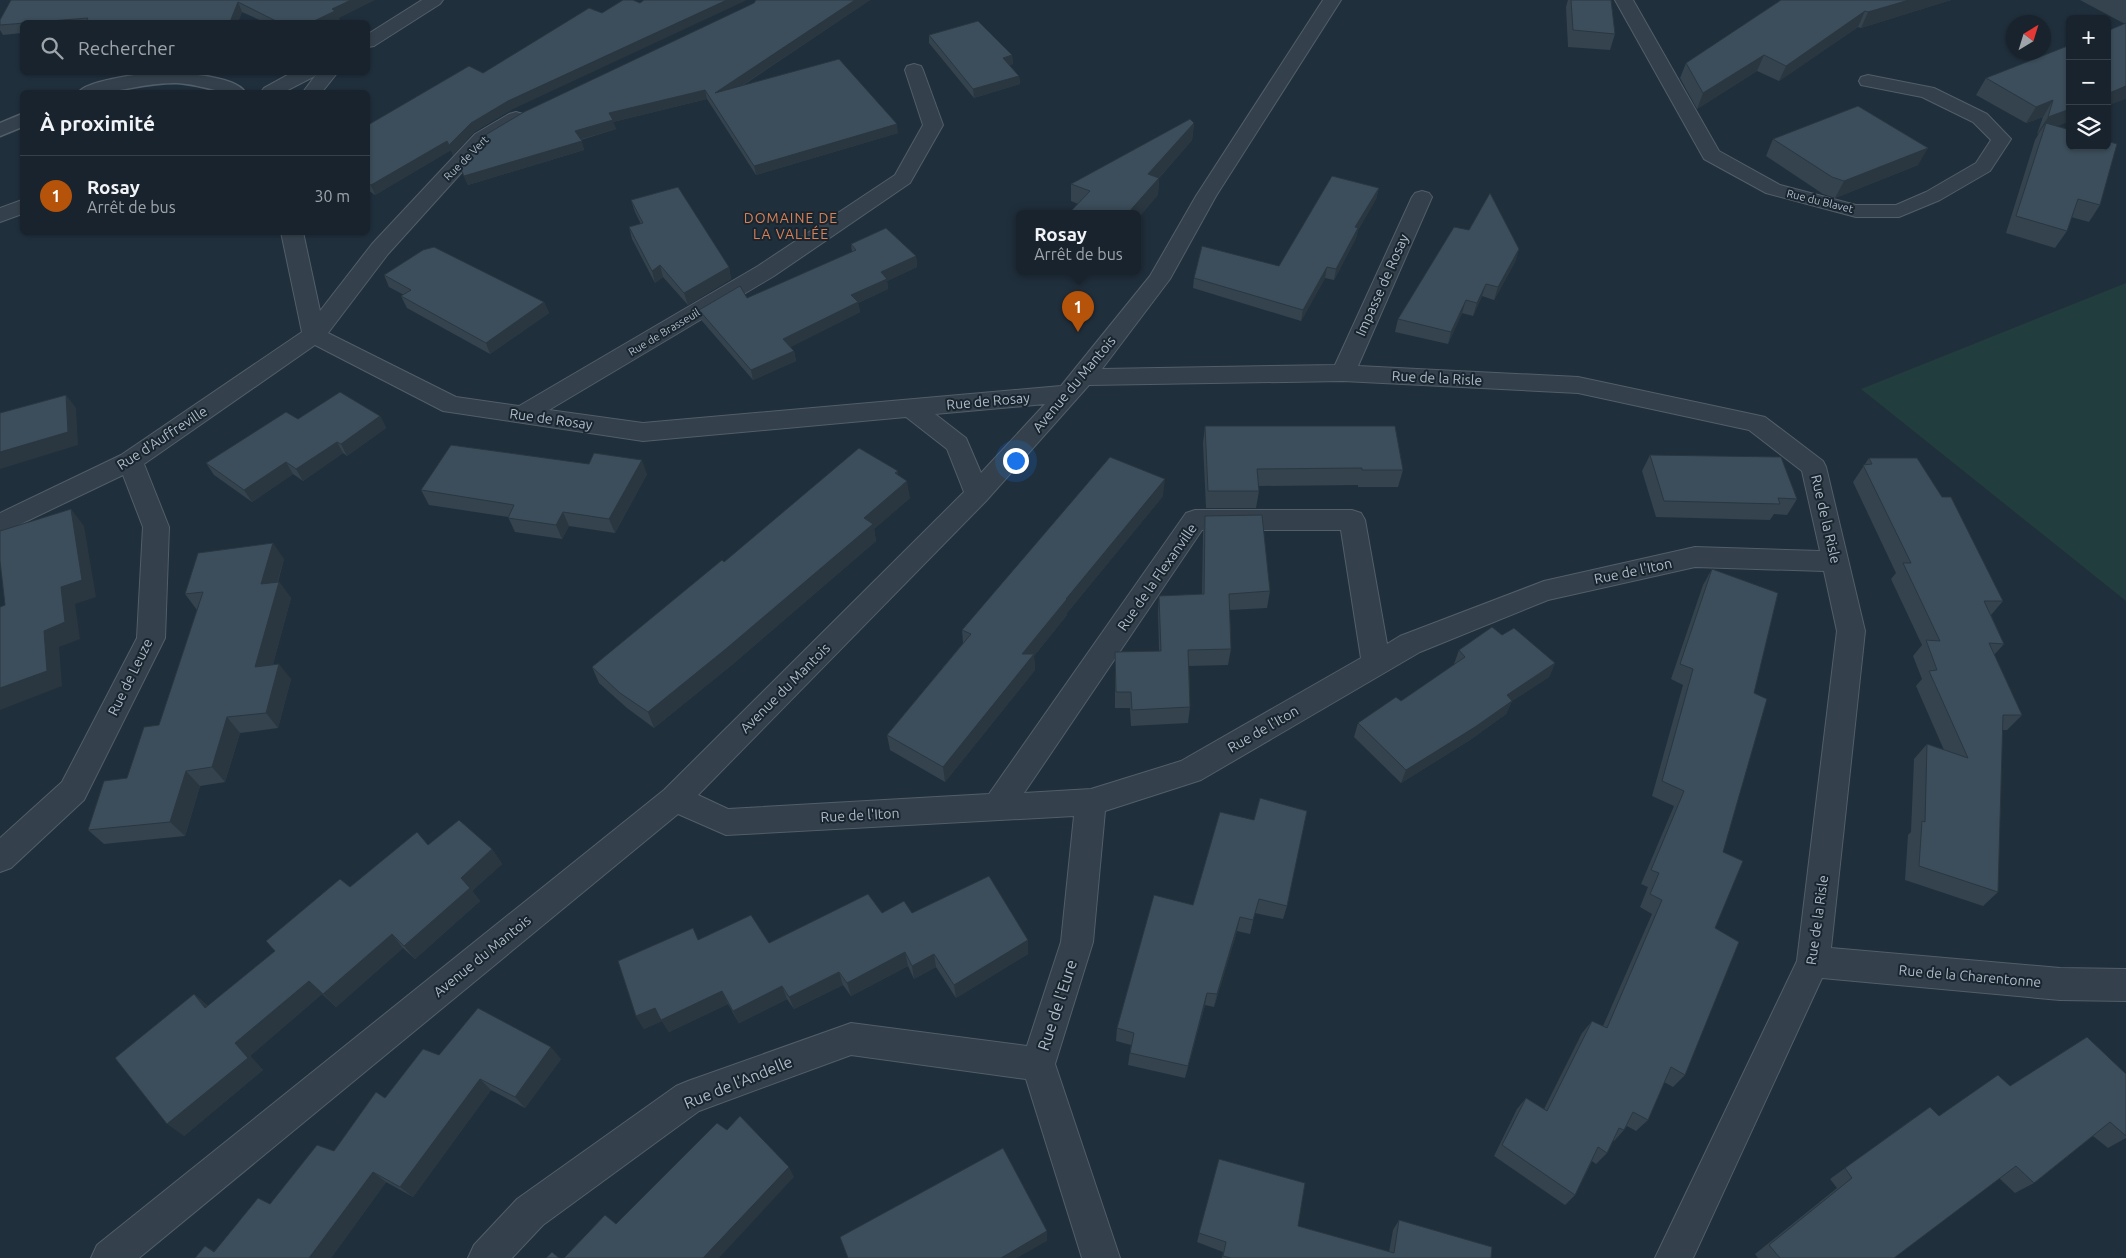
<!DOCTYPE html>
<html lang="fr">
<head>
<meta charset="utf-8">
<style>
	:root { --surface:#18232d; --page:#252f39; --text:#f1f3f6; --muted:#9fa4aa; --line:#364049; --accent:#b45309 }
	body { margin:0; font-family:Ubuntu,sans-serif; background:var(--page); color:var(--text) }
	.controls { position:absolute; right:15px; top:15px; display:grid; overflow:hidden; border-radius:8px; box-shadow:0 1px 4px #0004 }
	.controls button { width:45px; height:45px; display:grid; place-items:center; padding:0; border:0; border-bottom:1px solid var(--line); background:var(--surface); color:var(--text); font:25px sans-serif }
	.compass { position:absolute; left:2006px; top:15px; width:45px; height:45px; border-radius:50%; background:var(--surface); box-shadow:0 1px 4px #0004; rotate:38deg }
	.you { position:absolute; left:1015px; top:460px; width:18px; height:18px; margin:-12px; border:4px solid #fff; border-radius:50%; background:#1a73e8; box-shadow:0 0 0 8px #1a73e833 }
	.badge { display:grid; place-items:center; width:32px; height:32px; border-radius:50%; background:var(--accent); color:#fff; font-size:16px; font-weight:700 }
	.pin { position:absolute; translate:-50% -41px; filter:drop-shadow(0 1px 2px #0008) }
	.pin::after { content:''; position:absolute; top:26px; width:18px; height:15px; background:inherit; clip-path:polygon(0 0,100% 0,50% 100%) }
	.popup { position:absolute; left:1016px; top:210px; width:125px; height:65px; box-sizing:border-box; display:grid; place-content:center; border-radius:8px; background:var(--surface); filter:drop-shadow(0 1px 4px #0005); font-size:16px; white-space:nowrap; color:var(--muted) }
	.popup b { font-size:19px; color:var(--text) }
	.popup::after { content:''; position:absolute; left:50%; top:100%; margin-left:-10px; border:10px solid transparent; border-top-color:var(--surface) }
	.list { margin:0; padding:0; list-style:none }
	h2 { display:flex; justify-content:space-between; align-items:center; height:65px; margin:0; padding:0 20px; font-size:21px }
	h2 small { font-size:16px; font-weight:400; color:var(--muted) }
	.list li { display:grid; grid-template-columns:32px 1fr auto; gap:15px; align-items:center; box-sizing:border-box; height:80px; padding:0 20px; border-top:1px solid var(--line) }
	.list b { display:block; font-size:19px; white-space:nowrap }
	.list p { margin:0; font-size:16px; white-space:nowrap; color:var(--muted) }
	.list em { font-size:16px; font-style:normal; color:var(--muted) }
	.icon { flex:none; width:28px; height:28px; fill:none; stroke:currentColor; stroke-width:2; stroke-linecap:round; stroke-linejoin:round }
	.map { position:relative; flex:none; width:2126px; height:1258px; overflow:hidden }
	.search { position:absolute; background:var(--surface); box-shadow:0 1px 4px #0004; left:20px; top:20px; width:350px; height:55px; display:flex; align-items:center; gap:12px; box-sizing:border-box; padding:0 18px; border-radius:8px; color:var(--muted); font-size:19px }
	.panel { position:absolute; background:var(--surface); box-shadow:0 1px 4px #0004; left:20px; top:90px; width:350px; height:145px; border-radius:8px }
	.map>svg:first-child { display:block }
	.green { fill:#223d3d }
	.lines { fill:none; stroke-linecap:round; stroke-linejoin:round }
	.service-casing { stroke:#525e69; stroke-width:3 }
	.minor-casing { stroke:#525e69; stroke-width:2 }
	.service { fill:#34414c; fill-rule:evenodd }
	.minor { fill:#34414c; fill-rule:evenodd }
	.wall { fill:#34434e }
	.shaded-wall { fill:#2a3740 }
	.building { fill:#3c4e5b; stroke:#2a3740 }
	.labels { text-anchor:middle; stroke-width:4; stroke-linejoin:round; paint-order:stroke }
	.far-street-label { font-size:11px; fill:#afbbc8; stroke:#192630 }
	.far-quarter-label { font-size:14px; letter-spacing:1px; fill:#db8156; stroke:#192630 }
	.street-label { font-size:14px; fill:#afbbc8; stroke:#192630 }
	.near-street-label { font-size:16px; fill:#afbbc8; stroke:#192630 }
</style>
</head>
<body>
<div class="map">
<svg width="2126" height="1258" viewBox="0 0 2126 1258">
	<rect width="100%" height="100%" fill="#202f3c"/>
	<polygon class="green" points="2126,283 2126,601 1861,389"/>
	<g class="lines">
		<defs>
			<g id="service">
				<path d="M149,73C170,72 233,74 245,92C222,95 200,84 177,83C143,82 110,96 79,92C87,81 134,75 149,73Z"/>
				<polygon points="22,114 22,127 0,136 0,123"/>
			</g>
			<g id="minor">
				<polygon points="422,0 443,0 440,4 374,46 368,47 368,34"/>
				<path d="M1323,0H1341L1216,196L1170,279L1102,369L1335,365L1412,197L1415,193L1422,191L1429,193L1432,197L1358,366L1578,377L1756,415L1765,417L1823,461L1826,467L1865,631L1831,948L2060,968L2126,969V1001L2060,1000L1822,978L1693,1258H1655L1797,961L1837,631L1824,571L1695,567L1548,600L1420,652L1201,780L1105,811L1093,942L1055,1064L1120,1258H1082L1026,1079L851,1055L699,1111L543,1225L512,1258H468L474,1245L517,1199L676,1086L688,1081L851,1023L1027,1046L1061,942L1074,816L726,835L678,814L139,1258H91L97,1245L664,790L964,492L947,449L906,417L643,441L443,411L315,345L144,464L169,527L165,638L84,800L11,868L0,872V838L62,782L137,638L143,527L123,475L0,534V513L121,455L302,332L281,232H303L320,311L372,244L475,134L509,114L516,112L523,114L526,118L523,122L489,142L388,254L328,333L456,397L519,406L758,266L895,175L923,125L905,70L907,66L914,64L921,66L923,70L943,125L910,183L774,276L549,410L643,423L1061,386L1150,276L1196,196ZM1343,381L1578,393L1749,430L1802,471L1820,551L1695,547L1544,581L1400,636L1387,644L1365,520L1361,513L1352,510H1195L1186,513L989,794L728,809L698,795L986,501L1089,385ZM1045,404L981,473L966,438L935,414ZM1202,530H1341L1361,658L1181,761L1091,789L1024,793Z"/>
				<polygon points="1615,0 1633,0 1719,151 1780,185 1856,205 1896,205 1926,192 1976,163 1991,140 1973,122 1922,97 1861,85 1859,81 1861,77 1868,75 1934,88 1987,114 2011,139 1990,171 1940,200 1899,217 1856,217 1766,193 1704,159"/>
				<polygon points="293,72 317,72 315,76 284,92 261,92 264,88"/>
				<polygon points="318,72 338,72 322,92 303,92"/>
				<polygon points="22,200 22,214 0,222 0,208"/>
			</g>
		</defs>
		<use href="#service" class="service-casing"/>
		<use href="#minor" class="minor-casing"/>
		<use href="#service" class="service"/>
		<use href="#minor" class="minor"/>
	</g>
	<g class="wall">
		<polygon points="11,0 374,0 338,18 340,20 335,22 264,22 242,12 238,22 22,22 22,33 3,35 0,30 0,20"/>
		<polygon points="754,0 870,0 742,86 898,133 756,175 707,99 613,122 616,129 581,140 584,150 468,185 459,165 754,3 756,0"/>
		<polygon points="1568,0 1611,0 1615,34 1610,50 1568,47 1566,7"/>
		<polygon points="1781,0 1951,0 1861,28 1858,27 1779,81 1757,71 1697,109 1680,78 1686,63"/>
		<polygon points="2080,0 2126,0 2126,99 2125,24"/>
		<polygon points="929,35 1012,55 1013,64 1009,65 1019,76 1020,84 974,98 929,43"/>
		<polygon points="2070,45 2070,121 2057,126 2100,205 2089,222 2071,217 2067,231 2055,248 2006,233 2035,140 2039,133 2037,134 2043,117 2026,123 1976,95 1986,78"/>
		<polygon points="511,110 474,132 453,155 451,150 375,195 368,190 368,125"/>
		<polygon points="1194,123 1192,140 1159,178 1158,195 1078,204 1071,201 1071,184"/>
		<polygon points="1773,139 1918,165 1835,198 1823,194 1766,156"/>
		<polygon points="1379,188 1376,199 1358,230 1356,238 1334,280 1325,278 1301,321 1193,288 1194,278 1279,266"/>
		<polygon points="631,200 729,267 731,279 688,305 663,277 655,283 632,239 629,227 641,224 635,212"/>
		<polygon points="851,244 916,256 917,267 887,281 888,289 858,303 860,312 790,347 794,351 796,361 753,380 702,321 699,310 747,298 852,252"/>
		<polygon points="1519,249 1515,262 1494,300 1482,296 1473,316 1462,313 1448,344 1395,332 1398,319"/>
		<polygon points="384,275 544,302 549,313 490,354 407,308 401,296 404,295 389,287"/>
		<polygon points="380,416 386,428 347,456 343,453 303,481 293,474 252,502 214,475 206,463 298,419"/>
		<polygon points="1205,426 1403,470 1398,487 1358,487 1358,485 1258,486 1259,491 1256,508 1206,508 1203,443"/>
		<polygon points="1650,455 1797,499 1787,515 1774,514 1770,520 1656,517 1642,471"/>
		<polygon points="1869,458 2003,601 1991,615 2004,644 1994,655 2022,715 2007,730 2002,730 1998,892 1983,906 1905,880 1908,835 1911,832 1914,759 1927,744 1944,750 1916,686 1922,679 1913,656 1922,645 1891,579 1896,573 1853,482"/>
		<polygon points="898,471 898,475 910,498 874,529 876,541 733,664 654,728 627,708 599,683 592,667"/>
		<polygon points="647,474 615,533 569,526 562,539 515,532 508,517 429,505 421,490"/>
		<polygon points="1163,496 1067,613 1067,615 1034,656 1035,670 945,782 890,750 887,735 963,643 962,630"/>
		<polygon points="1205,516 1270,591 1267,608 1229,610 1231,649 1228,665 1189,666 1190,707 1188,723 1131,726 1130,708 1115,708 1115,652 1159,651 1158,612 1159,596 1202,594 1203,532"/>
		<polygon points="284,559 278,582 279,582 291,598 273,664 291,679 278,728 240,733 225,782 200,786 185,836 104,844 88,830 127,778 159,725 197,610 185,594"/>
		<polygon points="1712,569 1754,693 1723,852 1715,928 1685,1075 1673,1087 1664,1082 1648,1120 1636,1131 1627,1126 1624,1130 1614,1141 1613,1141 1607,1153 1596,1164 1592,1161 1575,1195 1565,1205 1494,1156 1517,1109 1526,1098 1544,1109 1582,1033 1592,1021 1603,1026 1652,914 1640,907 1648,887 1641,884 1674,806 1652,796 1683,685 1671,679 1703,585"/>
		<polygon points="1502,635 1555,663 1549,677 1512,701 1506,714 1470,740 1401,783 1354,737 1358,723 1401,701 1455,665 1454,664 1459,650"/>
		<polygon points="1220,812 1287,906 1283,919 1255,913 1250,934 1237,931 1214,1007 1205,1005 1185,1078 1128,1065 1131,1045 1116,1041 1117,1028 1193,905"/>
		<polygon points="428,845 492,849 502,864 472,891 480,901 415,959 403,948 336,1007 322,994 250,1056 263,1070 184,1136 194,994 208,1006 275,951 350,887"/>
		<polygon points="882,913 912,913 1028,954 956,998 936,967 914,979 908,966 851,996 843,985 794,1009 787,999 739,1023 728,1004 669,1032 662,1021 644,1029 636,1016 693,928 698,940 769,943"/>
		<polygon points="439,1055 561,1059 525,1108 491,1090 413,1197 386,1182 331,1258 195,1258 205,1246 214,1251 334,1151 385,1098"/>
		<polygon points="2126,1074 2126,1138 2108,1148 2093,1136 2034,1183 2015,1193 1999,1178 1894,1258 1758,1258 1755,1254 1837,1188 1830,1179 1914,1118 1939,1116 2010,1086"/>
		<polygon points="1219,1159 1298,1226 1389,1252 1393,1230 1399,1220 1491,1258 1222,1258 1223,1252 1197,1242"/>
	</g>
	<g class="shaded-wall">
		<polygon points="351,0 374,0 338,18 340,20 335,22 312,22 332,9"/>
		<polygon points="727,0 747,0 511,110 474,132 453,155 449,145 471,123 508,101"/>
		<polygon points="855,0 870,0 717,102 715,93"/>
		<polygon points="1909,0 1951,0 1861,28 1868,12"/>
		<polygon points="238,2 242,12 238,22 230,22"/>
		<polygon points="1865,11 1858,27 1779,81 1786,66"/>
		<polygon points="1012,55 1013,64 1003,66 1003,58"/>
		<polygon points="1764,55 1757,71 1697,109 1703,93"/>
		<polygon points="1019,76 1020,84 974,98 973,89"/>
		<polygon points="2126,86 2126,99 2107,106 2107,94"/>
		<polygon points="705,90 707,99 613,122 616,129 578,140 575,131 609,113"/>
		<polygon points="2053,100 2043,117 2026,123 2036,107"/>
		<polygon points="2070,109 2070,121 2043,132 2046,123 2039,133 2037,134 2048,117"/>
		<polygon points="1194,123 1192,140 1147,191 1148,174"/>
		<polygon points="897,124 898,133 756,175 754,166"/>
		<polygon points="447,141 451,150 375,195 371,185"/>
		<polygon points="582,141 584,150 468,185 464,176"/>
		<polygon points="1928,148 1918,165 1835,198 1844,181"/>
		<polygon points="1159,178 1158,195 1137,220 1137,213 1128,213"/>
		<polygon points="1379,188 1376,199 1358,230 1356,238 1334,280 1336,269 1355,227"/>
		<polygon points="1519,249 1515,262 1494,300 1498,287"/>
		<polygon points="916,256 917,267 887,281 888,289 858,303 860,312 785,350 783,339 881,272"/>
		<polygon points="660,265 663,277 655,283 652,271"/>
		<polygon points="729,267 731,279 688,305 684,293"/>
		<polygon points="1327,267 1325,278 1301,321 1303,310"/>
		<polygon points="1486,284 1482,296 1473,316 1477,303"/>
		<polygon points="1466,300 1462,313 1448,344 1451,332"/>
		<polygon points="544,302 549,313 490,354 486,343"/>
		<polygon points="794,351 796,361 753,380 751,370"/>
		<polygon points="66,395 76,408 78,445 0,469 0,452"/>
		<polygon points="380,416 386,428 347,456 341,444"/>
		<polygon points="337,442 343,453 303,481 296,469"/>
		<polygon points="642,460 647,474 615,533 609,519"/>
		<polygon points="286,462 293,474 252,502 244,490"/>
		<polygon points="898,471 900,488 907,481 910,498 874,529 876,541 733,664 654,728 648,712"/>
		<polygon points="1165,479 1163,496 1067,613 1067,615 1034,656 1035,670 945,782 943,767 1022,654 1066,599"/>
		<polygon points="71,509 84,526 96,597 75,604 80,639 59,647 62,686 0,710 0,688 44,631"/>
		<polygon points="563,512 569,526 562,539 556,525"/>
		<polygon points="273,543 284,559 272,600 261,584"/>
		<polygon points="279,582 291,598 268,683 255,667"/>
		<polygon points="1555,663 1549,677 1512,701 1506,714 1470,740 1401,783 1406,770 1507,695"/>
		<polygon points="279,664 291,679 278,728 266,713"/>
		<polygon points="227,717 240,733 225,782 212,767"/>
		<polygon points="186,771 200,786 185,836 170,822"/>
		<polygon points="492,849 502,864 472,891 480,901 415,959 404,946 461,878"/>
		<polygon points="1240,917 1237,931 1214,1007 1217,994"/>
		<polygon points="392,934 403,948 336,1007 323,994"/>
		<polygon points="1028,940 1028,954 956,998 954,985"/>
		<polygon points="905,952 908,966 851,996 847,983"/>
		<polygon points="934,954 936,967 914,979 912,966"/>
		<polygon points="839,972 843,985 794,1009 789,997"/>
		<polygon points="309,981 323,993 250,1056 263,1070 184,1136 167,1124 235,1043"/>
		<polygon points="782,986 787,999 739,1023 733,1011"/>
		<polygon points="722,991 728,1004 669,1032 662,1021 644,1029 636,1016 655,1008"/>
		<polygon points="1207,993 1205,1005 1185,1078 1188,1066"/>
		<polygon points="194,994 209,1007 205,1008"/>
		<polygon points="551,1047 561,1059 525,1108 515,1097"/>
		<polygon points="480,1079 491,1090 413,1197 400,1187"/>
		<polygon points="789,1167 794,1177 719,1258 703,1258"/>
		<polygon points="373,1172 386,1182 331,1258 309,1258"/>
		<polygon points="1047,1231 1047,1241 1017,1258 1001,1258"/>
	</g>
	<g class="building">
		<polygon points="11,0 351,0 332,9 335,11 312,22 278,22 238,2 230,22 86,22 88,18 0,25 0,20"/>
		<polygon points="623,0 633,0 640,3 644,0 727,0 508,101 471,123 449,145 447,141 371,185 368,184 368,125 469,66 483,73 589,8 602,13"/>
		<polygon points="756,0 855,0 715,93 839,59 897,124 754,166 705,90 609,113 613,120 575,131 582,141 464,176 459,165 487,134 524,112 754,3"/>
		<polygon points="1571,0 1611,0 1615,34 1573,30"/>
		<polygon points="1781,0 1909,0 1868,12 1865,11 1786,66 1764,55 1703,93 1686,63"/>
		<polygon points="978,21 1012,55 1003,58 1019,76 973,89 929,35"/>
		<polygon points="2126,23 2126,86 2107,94 2107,31"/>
		<polygon points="2070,45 2070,109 2048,117 2053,100 2036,107 1986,78"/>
		<polygon points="1858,106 1928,148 1844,181 1832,177 1773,139"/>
		<polygon points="1190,119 1194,123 1148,174 1159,178 1128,213 1069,213 1090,191 1071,184"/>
		<polygon points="2046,123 2070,130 2070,146 2107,146 2107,141 2117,144 2100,205 2078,199 2067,231 2016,216"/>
		<polygon points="1332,176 1379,188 1355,227 1358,228 1336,269 1327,267 1303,310 1194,278 1202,246 1279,266"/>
		<polygon points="678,187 729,267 684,293 660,265 652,271 629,227 643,223 631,200"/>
		<polygon points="1490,193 1519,249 1498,287 1486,284 1477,303 1466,300 1451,332 1398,319 1454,227 1469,230"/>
		<polygon points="886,228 916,256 881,272 887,279 851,295 858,302 783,339 794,351 751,370 699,310 740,286 747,298 856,250 851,244"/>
		<polygon points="434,247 544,302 486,343 401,296 411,290 384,275 423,250"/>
		<polygon points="340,392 380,416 341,444 337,442 296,469 286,462 244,490 206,463 286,412 298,419"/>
		<polygon points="66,395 68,432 0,452 0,413"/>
		<polygon points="1205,426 1395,426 1403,470 1362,470 1362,468 1257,469 1259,491 1208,491"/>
		<polygon points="451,445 589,464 594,453 642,460 609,519 563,512 556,525 508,518 514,505 421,490"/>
		<polygon points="859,448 898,471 895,473 907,481 864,518 873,524 727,648 648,712 620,693 592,667 722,560 724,562"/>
		<polygon points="1650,455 1781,457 1797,499 1778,498 1780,504 1664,501"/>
		<polygon points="1110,457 1165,479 1066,599 1067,599 1022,654 1034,654 943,767 887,735 971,634 962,630"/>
		<polygon points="1869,458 1917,458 1942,497 1951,497 2003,601 1984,601 2004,644 1989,643 2022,715 2003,715 1998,892 1919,866 1922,821 1925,822 1927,744 1968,758 1929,671 1937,670 1926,640 1940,641 1903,563 1911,563 1863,465 1872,464"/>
		<polygon points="71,509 82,580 61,587 65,622 44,631 47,671 0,688 0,607 5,605 0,561 0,531"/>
		<polygon points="1262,515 1270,591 1229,594 1231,649 1188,650 1190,707 1132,710 1131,692 1116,692 1115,652 1161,651 1159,596 1204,594 1205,516"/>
		<polygon points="273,543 261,584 279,582 255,667 279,664 266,713 227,717 212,767 186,771 170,822 88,830 104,781 127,778 144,727 159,725 203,592 185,594 198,553"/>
		<polygon points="1712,569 1778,593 1754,693 1767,699 1723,852 1743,861 1715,928 1739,942 1685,1075 1671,1067 1648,1120 1633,1112 1624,1130 1619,1128 1607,1153 1598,1147 1575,1195 1502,1145 1526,1098 1547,1111 1592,1021 1607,1028 1662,900 1650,894 1659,873 1651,870 1684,791 1662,781 1693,669 1680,664"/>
		<polygon points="1492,627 1502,635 1514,628 1555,663 1507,695 1512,701 1475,727 1406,770 1358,723 1396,697 1401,701 1465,657 1459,650"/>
		<polygon points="1260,798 1307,811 1287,906 1259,899 1253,920 1240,917 1217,994 1207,993 1188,1066 1130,1053 1134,1033 1117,1028 1154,895 1193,905 1220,812 1254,820"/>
		<polygon points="459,820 492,849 461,878 470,888 404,946 392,934 323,994 309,981 235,1043 248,1058 167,1124 115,1058 194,994 205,1008 275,951 266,941 340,879 350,887 417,832 428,845"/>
		<polygon points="989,876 1028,940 954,985 934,954 912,966 905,952 847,983 839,972 789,997 782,986 733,1011 722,991 661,1020 655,1008 636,1016 618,961 693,928 698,940 751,915 769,943 868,894 882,913 904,901 912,913"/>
		<polygon points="478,1008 551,1047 515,1097 480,1079 400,1187 373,1172 309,1258 195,1258 205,1246 214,1252 258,1198 270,1204 317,1145 334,1151 376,1092 385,1098 423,1049 439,1055"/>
		<polygon points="2087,1037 2126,1074 2126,1136 2110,1122 2034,1183 2016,1166 1894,1258 1780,1258 1769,1245 1852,1178 1845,1168 1930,1107 1939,1116 1998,1075 2010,1086"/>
		<polygon points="740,1116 789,1167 703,1258 564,1258 605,1215 616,1224 717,1123 727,1130"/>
		<polygon points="1003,1148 1047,1231 1001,1258 848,1258 840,1237"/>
		<polygon points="1219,1159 1305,1183 1298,1226 1394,1253 1399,1220 1492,1247 1491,1258 1231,1258 1223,1256 1226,1242 1199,1233"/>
		<polygon points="552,1252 559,1258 546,1258"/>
	</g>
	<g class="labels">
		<g class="far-street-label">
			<text transform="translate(466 158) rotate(-45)" y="4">Rue de Vert</text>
			<text transform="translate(1820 201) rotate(14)" y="4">Rue du Blavet</text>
			<text transform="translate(664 332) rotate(-31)" y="4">Rue de Brasseuil</text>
		</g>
		<g class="far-quarter-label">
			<text x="791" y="223">DOMAINE DE<tspan x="791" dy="16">LA VALLÉE</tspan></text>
		</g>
		<g class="street-label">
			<text transform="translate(1382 285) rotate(-66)" y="5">Impasse de Rosay</text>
			<text transform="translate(1437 378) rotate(3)" y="5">Rue de la Risle</text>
			<text transform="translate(1074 384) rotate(-50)" y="5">Avenue du Mantois</text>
			<text transform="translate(988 401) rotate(-5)" y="5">Rue de Rosay</text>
			<text transform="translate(551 419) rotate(8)" y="5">Rue de Rosay</text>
			<text transform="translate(162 438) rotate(-33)" y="5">Rue d'Auffreville</text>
			<text transform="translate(1826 519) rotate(77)" y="5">Rue de la Risle</text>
			<text transform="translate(1633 571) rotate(-12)" y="5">Rue de l'Iton</text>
			<text transform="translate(1157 577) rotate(-55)" y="5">Rue de la Flexanville</text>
			<text transform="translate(130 677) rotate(-64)" y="5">Rue de Leuze</text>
			<text transform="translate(785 688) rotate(-45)" y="5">Avenue du Mantois</text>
			<text transform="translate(1263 729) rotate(-30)" y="5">Rue de l'Iton</text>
			<text transform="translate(860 815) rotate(-3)" y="5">Rue de l'Iton</text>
			<text transform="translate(1817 920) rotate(-82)" y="5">Rue de la Risle</text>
			<text transform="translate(482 956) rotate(-39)" y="5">Avenue du Mantois</text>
			<text transform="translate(1970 976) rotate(5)" y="5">Rue de la Charentonne</text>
		</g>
		<g class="near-street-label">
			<text transform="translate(1057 1005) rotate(-72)" y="6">Rue de l'Eure</text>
			<text transform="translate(738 1082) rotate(-22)" y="6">Rue de l'Andelle</text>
		</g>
	</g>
</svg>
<div class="controls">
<button>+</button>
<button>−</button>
<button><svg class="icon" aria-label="layers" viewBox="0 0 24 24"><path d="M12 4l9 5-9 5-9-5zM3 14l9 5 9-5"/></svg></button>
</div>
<svg class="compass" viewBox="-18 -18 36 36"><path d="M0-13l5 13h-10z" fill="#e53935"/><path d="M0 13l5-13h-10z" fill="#9fa4aa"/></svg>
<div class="you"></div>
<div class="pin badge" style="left:1078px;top:332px">1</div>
<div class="popup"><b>Rosay</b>Arrêt de bus</div>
<div class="search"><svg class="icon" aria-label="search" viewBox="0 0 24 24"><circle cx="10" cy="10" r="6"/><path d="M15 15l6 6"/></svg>Rechercher</div>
<section class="panel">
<h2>À proximité<small></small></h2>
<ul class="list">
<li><span class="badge">1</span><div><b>Rosay</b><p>Arrêt de bus</p></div><em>30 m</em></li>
</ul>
</section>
</div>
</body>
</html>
